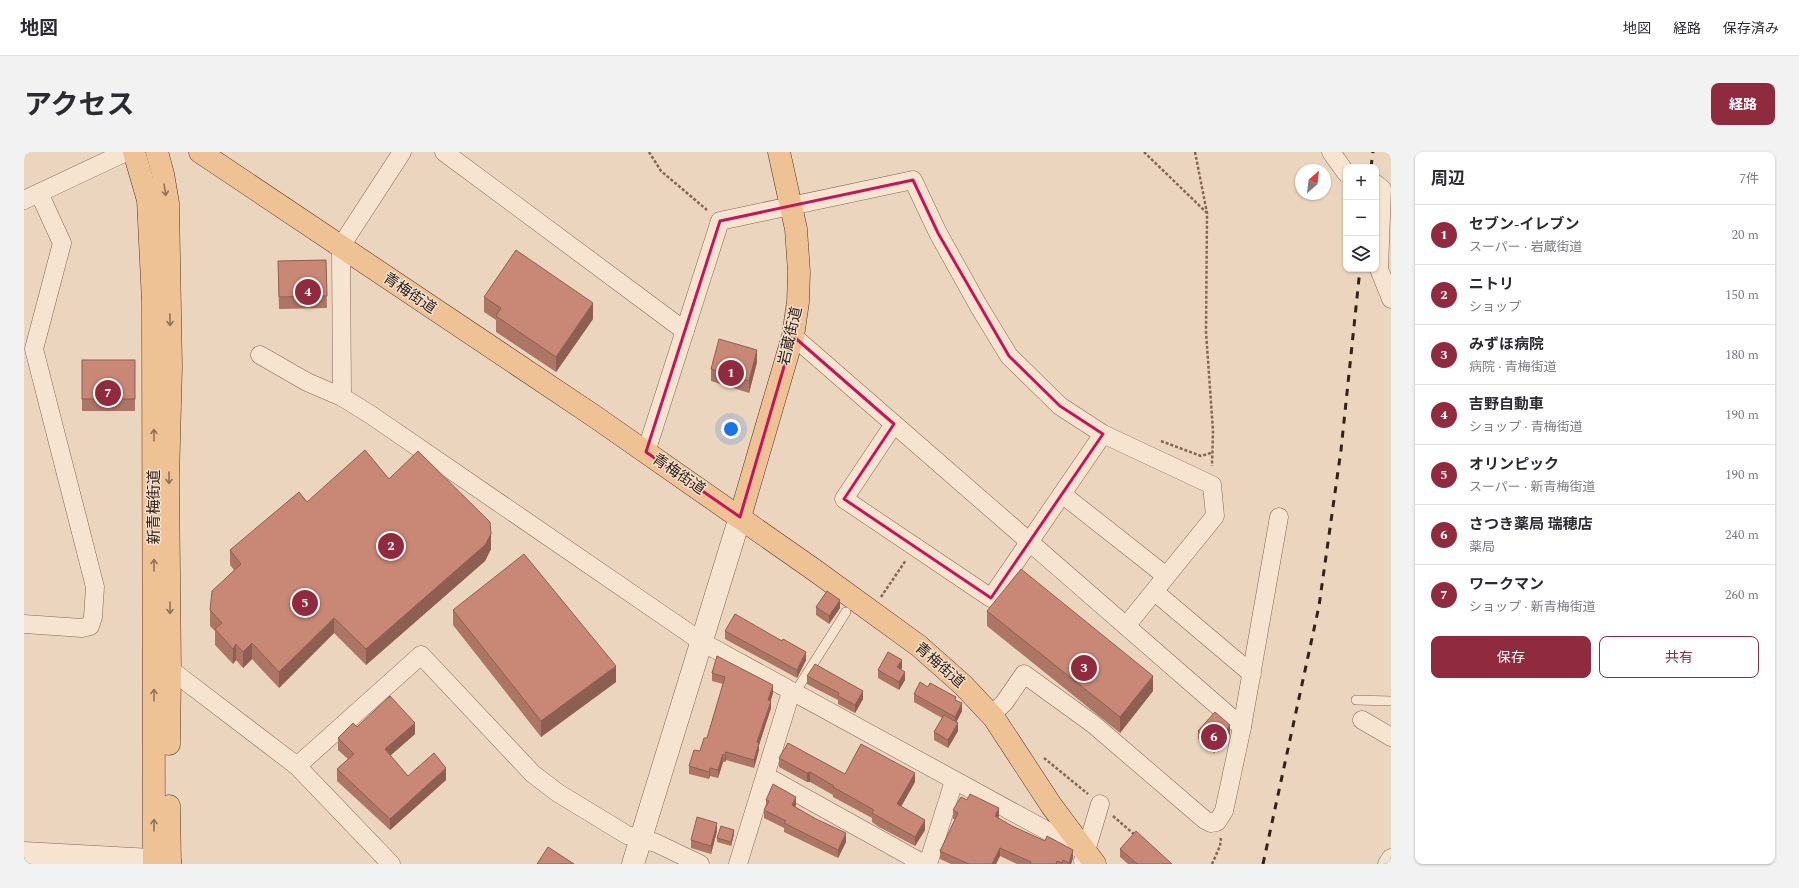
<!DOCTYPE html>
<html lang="ja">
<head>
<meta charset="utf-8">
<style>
	:root { --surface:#fff; --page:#f2f2f3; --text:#2b2b33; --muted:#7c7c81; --line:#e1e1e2; --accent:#902a3e }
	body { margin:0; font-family:Spectral,"Noto Sans JP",serif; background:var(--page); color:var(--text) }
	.controls { position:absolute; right:12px; top:12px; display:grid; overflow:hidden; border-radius:8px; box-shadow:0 1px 3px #0004 }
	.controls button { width:36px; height:36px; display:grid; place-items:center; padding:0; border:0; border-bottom:1px solid var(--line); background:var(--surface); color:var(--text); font:20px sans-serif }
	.compass { position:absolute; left:1271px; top:12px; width:36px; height:36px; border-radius:50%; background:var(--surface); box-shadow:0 1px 3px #0004; rotate:28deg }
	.you { position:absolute; left:707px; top:277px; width:14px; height:14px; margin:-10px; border:3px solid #fff; border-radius:50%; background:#1a73e8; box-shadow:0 0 0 6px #1a73e833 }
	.badge { display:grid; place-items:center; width:26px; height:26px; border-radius:50%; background:var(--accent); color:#fff; font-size:13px; font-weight:700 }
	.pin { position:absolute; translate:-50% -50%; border:2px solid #fff; box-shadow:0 1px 4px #0006 }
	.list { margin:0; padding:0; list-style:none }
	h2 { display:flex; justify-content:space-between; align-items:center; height:52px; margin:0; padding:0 16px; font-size:17px }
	h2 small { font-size:13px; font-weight:400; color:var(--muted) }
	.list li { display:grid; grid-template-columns:26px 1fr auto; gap:12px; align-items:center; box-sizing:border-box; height:60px; padding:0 16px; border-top:1px solid var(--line) }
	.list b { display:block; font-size:15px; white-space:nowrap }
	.list p { margin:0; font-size:13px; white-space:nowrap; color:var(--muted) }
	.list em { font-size:13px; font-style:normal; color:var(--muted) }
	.actions { display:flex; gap:8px; padding:12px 16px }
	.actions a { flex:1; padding:9px 0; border:1px solid var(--accent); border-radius:8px; text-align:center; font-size:14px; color:var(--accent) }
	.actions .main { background:var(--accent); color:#fff }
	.icon { flex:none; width:22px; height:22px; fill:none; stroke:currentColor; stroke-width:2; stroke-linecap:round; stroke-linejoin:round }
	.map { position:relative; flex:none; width:1367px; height:712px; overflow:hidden; border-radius:8px }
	header { display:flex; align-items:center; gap:24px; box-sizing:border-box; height:56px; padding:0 20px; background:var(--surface); border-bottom:1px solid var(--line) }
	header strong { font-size:19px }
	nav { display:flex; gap:22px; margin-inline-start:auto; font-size:14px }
	.intro { display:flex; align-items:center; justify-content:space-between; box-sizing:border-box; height:96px; padding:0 24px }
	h1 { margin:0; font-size:28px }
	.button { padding:10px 18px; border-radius:8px; background:var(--accent); color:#fff; font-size:14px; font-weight:700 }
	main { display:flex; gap:24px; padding:0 24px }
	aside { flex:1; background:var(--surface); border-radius:8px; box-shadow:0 1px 3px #0004 }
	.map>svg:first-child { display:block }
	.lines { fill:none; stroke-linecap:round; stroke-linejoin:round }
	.service-casing { stroke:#836657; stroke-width:10 }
	.minor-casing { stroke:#836657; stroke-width:19 }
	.tertiary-casing { stroke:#836657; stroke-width:23 }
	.primary-casing { stroke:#51362c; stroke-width:23 }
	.path { stroke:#836657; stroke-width:2.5; stroke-dasharray:3 2; stroke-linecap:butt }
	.service { stroke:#f7e4d0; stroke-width:9 }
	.minor { stroke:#f7e4d0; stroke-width:18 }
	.tertiary { stroke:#f7e4d0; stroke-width:22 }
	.primary { stroke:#efc295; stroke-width:22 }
	.rail { stroke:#33221c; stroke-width:3; stroke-dasharray:7 7; stroke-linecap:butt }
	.wall { fill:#ad7565 }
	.shaded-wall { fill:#8d5f52 }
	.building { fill:#c98875; stroke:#8d5f52 }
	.oneway { stroke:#917258 }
	.marked { fill:none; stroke:#c2185b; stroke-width:3; stroke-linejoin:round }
	.labels { text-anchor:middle; stroke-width:3; stroke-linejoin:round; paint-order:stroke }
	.street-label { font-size:15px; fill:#33221c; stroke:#f4e1cd }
</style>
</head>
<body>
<header>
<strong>地図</strong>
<nav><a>地図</a><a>経路</a><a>保存済み</a></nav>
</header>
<div class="intro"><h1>アクセス</h1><a class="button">経路</a></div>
<main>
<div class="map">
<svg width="1367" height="712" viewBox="0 0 1367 712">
	<rect width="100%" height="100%" fill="#ecd5be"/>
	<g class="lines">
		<defs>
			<g id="service">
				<polyline points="770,542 822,460"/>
				<polyline points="1332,548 1367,549"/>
			</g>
			<g id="minor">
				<polyline points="420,0 661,179"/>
				<polyline points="1307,0 1322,21"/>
				<polyline points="1352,32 1358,37 1355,117 1367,147"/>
				<polyline points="0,48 102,0"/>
				<polyline points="769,184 1218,575"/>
				<polyline points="236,203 283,230 318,245 347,263 678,490 1060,699"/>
				<polyline points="318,245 317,94 378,0"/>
				<polyline points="870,272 820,347 967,446 1079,282"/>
				<polyline points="622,300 696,69 889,28 914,81 954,153 985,204 1036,254 1079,282 1188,333 1191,364 1102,474"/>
				<polyline points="1038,342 1142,424"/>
				<polyline points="1131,440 1228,522"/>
				<polyline points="0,472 58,476 66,474 69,465 71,435 10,197 38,91 15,41"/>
				<polyline points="134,517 151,521 273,614 367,712"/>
				<polyline points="967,563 980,551 1000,522 1069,572 1181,668 1187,671 1193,670 1200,659 1218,575 1255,365"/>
				<polyline points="1338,568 1367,585"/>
				<polyline points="273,614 397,503 509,622 534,641 603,683 632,691 676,712"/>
				<polyline points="742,624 900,712"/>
				<polyline points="1059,709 1076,652"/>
				<polyline points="714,712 767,540"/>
				<polyline points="904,712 930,629"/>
				<polyline points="1363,712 1367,706"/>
			</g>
			<g id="tertiary">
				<polyline points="0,701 146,709"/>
				<polyline points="609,712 716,365"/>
			</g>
			<g id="primary">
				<polyline points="110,0 124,48 129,150 130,712"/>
				<polyline points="133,0 139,22 144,51 147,215 144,327 146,519 145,592"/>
				<polyline points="176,0 570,264 789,417 895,494 939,533 970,566 1027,653 1071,712"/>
				<polyline points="716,365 769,184 774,150 775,120 772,77 755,0"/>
				<polyline points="145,654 146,712"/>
			</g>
		</defs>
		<use href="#service" class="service-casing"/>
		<use href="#minor" class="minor-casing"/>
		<use href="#tertiary" class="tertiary-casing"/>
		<use href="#primary" class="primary-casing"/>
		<g class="path">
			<polyline points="625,0 637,19 683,58"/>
			<polyline points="1120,0 1183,61"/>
			<polyline points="1171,0 1183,61 1182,180 1189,279 1188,314"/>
			<polyline points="1137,289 1177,304 1187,301"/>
			<polyline points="857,445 882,408"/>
			<polyline points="1020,606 1064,642"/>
			<polyline points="1089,664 1111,683"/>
			<polyline points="1188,712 1196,694 1197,686"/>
		</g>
		<use href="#service" class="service"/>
		<use href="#minor" class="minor"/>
		<use href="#tertiary" class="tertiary"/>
		<use href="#primary" class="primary"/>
		<g class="rail">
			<polyline points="1347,15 1349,0"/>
			<polyline points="1239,712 1295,454 1317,298 1336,117"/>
		</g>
	</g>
	<g class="wall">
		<polygon points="302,108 303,156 255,157 254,109"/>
		<polygon points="460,145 569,167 532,220 472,180 472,168 460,160"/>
		<rect x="58" y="208" width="53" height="51"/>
		<polygon points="733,210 725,241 687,229 687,217"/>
		<polygon points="365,327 467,397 461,409 342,513 310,481 255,536 228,507 219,516 212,508 209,512 191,493 191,479 186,474 186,458 210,418 206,413 206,398 283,350"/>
		<polygon points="792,455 816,456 805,472 792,463"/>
		<polygon points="429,458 592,530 517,585 429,473"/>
		<polygon points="963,459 1129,539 1096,581 963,474"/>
		<polygon points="701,479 782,508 773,526 701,487"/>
		<polygon points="693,504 749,541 747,548 747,556 735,593 735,598 730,616 702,608 701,610 699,610 694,626 686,624 685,627 665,622 665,614 676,599 683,586 699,532 688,529 688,521"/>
		<polygon points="878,516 877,517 881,528 875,538 854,526 854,518"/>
		<polygon points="783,524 839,547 831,561 814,552 814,548 783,532"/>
		<polygon points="904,535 932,548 938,559 932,570 934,579 924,596 910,588 910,580 918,566 890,550 890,542"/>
		<polygon points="333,575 391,582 366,604 384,624 422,628 366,678 313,629 313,617 324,607 314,598 314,586"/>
		<polygon points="1174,579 1206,582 1190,601 1174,587"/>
		<polygon points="755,606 821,622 891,630 877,654 901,678 891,694 855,675 848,670 848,666 809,645 809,643 786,630 783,630 755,615"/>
		<polygon points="742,648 772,653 771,655 822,690 814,706 760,680 760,676 740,666 740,658 742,654"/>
		<polygon points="929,658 975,664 974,666 988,674 1049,706 1047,712 993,712 976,704 972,712 927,712 916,707 916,699 931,667 929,667"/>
		<polygon points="693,679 687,702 667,696 667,688"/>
		<polygon points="710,682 707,694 693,690 693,686"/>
		<polygon points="1096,697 1148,712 1104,712 1096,705"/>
	</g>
	<g class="shaded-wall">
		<polygon points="569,151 569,167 532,220 532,205"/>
		<polygon points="733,198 733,210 725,241 725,229"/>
		<polygon points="467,382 467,397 461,409 342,513 342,497"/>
		<polygon points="816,448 816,456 805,472 805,464"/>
		<polygon points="310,466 310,481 255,536 255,520"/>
		<polygon points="228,491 228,507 219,516 219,500"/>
		<polygon points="212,492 212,508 209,512 209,497"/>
		<polygon points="782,500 782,508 773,526 773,518"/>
		<polygon points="878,508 878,516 873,524 873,515"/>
		<polygon points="592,514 592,530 517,585 517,569"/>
		<polygon points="881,520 881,528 875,538 875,530"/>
		<polygon points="1129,524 1129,539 1096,581 1096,565"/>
		<polygon points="749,533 749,541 744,556 744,548"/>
		<polygon points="839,539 839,547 831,561 831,553"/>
		<polygon points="747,549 747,556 735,593 735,598 730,616 730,608 733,590"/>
		<polygon points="938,551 938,559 931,573 931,565"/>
		<polygon points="391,571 391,582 361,608 361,597"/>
		<polygon points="934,571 934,579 924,596 924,588"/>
		<polygon points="1206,573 1206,582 1190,601 1190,593"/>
		<polygon points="702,600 702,608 701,610 701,603"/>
		<polygon points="699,602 699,610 694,626 694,618"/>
		<polygon points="422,616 422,628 366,678 366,667"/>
		<polygon points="686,616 686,624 685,627 685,620"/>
		<polygon points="786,620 786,630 783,630 783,621"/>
		<polygon points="891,621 891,630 873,662 873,652"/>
		<polygon points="772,645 772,653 768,661 768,653"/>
		<polygon points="975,656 975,664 971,672 971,664"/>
		<polygon points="901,668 901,678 891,694 891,685"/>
		<polygon points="693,671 693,679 687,702 687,694"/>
		<polygon points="710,678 710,682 707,694 707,690"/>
		<polygon points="822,681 822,690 814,706 814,698"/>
		<polygon points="976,696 976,704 972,712 968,712"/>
		<polygon points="1049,698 1049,706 1047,712 1045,712"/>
	</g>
	<g class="building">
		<polygon points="492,98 569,151 532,205 472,164 477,156 460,145"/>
		<polygon points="302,108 303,144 255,145 254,109"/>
		<polygon points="695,187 733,198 725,229 687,217"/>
		<rect x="58" y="208" width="53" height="39"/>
		<polygon points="341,298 365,327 394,299 466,370 467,382 461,393 342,497 310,466 255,520 228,491 219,500 212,492 209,497 191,477 198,471 186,458 188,439 217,412 206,398 275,340 283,350"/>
		<polygon points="500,402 592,514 517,569 429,458"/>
		<polygon points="997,417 1129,524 1096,565 963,459"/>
		<polygon points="803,439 816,448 805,464 792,455"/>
		<polygon points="711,462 758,489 759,487 782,500 773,518 701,479"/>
		<polygon points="864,500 878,508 873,515 881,520 875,530 854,518"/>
		<polygon points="693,504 749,533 744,548 747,549 733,590 735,591 730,608 702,600 701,603 699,602 694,618 686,616 685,620 665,614 670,598 676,599 680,586 683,586 701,525 688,521"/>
		<polygon points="791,512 839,539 831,553 814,544 815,541 783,524"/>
		<polygon points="896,530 904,535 906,531 932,545 931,548 938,551 931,565 890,542"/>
		<polygon points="366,544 391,571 361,597 384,624 410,601 422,616 366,667 313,617 330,602 314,586 329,571 333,575"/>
		<polygon points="1191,560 1206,573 1190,593 1174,579"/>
		<polygon points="920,563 934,571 924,588 910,580"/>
		<polygon points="764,591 821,622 837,592 891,621 873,652 901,668 891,685 855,665 848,661 850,658 809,635 810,634 786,620 783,621 755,606"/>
		<polygon points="749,632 772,645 768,653 792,667 822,681 814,698 760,671 762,669 740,658 745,649 742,648"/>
		<polygon points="946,642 975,656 971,664 988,674 1021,689 1023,684 1049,698 1045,711 1039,708 1038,711 1033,709 1032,712 1006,712 1007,710 976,696 968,712 945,712 916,699 934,661 929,658 937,645 943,648"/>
		<polygon points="673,665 693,671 687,694 667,688"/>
		<polygon points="697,674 710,678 707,690 693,686"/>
		<polygon points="1112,679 1148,712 1113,712 1096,697"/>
		<polygon points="524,695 550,712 513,712"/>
	</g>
	<defs><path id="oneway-shaft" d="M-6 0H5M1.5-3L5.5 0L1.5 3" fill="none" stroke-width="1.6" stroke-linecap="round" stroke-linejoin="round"/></defs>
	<g class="oneway">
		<use href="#oneway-shaft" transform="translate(141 38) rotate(81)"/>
		<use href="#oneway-shaft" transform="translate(146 168) rotate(89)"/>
		<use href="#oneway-shaft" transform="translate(130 283) rotate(-90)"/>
		<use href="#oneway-shaft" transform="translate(145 326) rotate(90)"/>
		<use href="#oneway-shaft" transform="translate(130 413) rotate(-90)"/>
		<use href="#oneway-shaft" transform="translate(146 456) rotate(90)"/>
		<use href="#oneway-shaft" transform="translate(130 543) rotate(-90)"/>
		<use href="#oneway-shaft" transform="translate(130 673) rotate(-90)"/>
	</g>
	<path class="marked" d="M889,28L914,81L985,204L1036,254L1079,282L967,446L820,347L870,272L769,184L716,365L622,300L696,69Z"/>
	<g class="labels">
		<g class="street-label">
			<text transform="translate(386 141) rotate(34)" y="5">青梅街道</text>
			<text transform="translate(766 184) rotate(-77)" y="5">岩蔵街道</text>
			<text transform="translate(655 322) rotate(34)" y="5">青梅街道</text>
			<text transform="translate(130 355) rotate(-90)" y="5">新青梅街道</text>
			<text transform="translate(916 513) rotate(41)" y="5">青梅街道</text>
		</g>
	</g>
</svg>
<div class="controls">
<button>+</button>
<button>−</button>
<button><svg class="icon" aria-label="layers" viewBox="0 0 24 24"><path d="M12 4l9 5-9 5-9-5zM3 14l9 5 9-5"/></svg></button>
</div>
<svg class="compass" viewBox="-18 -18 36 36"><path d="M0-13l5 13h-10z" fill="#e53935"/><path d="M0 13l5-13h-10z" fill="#7c7c81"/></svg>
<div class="you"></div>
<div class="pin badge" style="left:707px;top:221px">1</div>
<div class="pin badge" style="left:367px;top:394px">2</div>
<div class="pin badge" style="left:1060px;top:516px">3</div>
<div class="pin badge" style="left:284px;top:140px">4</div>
<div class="pin badge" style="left:281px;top:451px">5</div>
<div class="pin badge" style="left:1190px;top:585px">6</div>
<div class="pin badge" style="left:84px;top:241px">7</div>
</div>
<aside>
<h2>周辺<small>7件</small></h2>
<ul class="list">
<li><span class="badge">1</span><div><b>セブン-イレブン</b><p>スーパー · 岩蔵街道</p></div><em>20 m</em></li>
<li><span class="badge">2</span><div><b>ニトリ</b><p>ショップ</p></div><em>150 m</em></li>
<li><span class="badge">3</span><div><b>みずほ病院</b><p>病院 · 青梅街道</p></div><em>180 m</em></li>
<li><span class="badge">4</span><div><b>吉野自動車</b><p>ショップ · 青梅街道</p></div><em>190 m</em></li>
<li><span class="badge">5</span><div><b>オリンピック</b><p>スーパー · 新青梅街道</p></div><em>190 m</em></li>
<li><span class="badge">6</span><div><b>さつき薬局 瑞穂店</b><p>薬局</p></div><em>240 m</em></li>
<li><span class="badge">7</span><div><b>ワークマン</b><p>ショップ · 新青梅街道</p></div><em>260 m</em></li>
</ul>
<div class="actions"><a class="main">保存</a><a>共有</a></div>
</aside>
</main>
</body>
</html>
